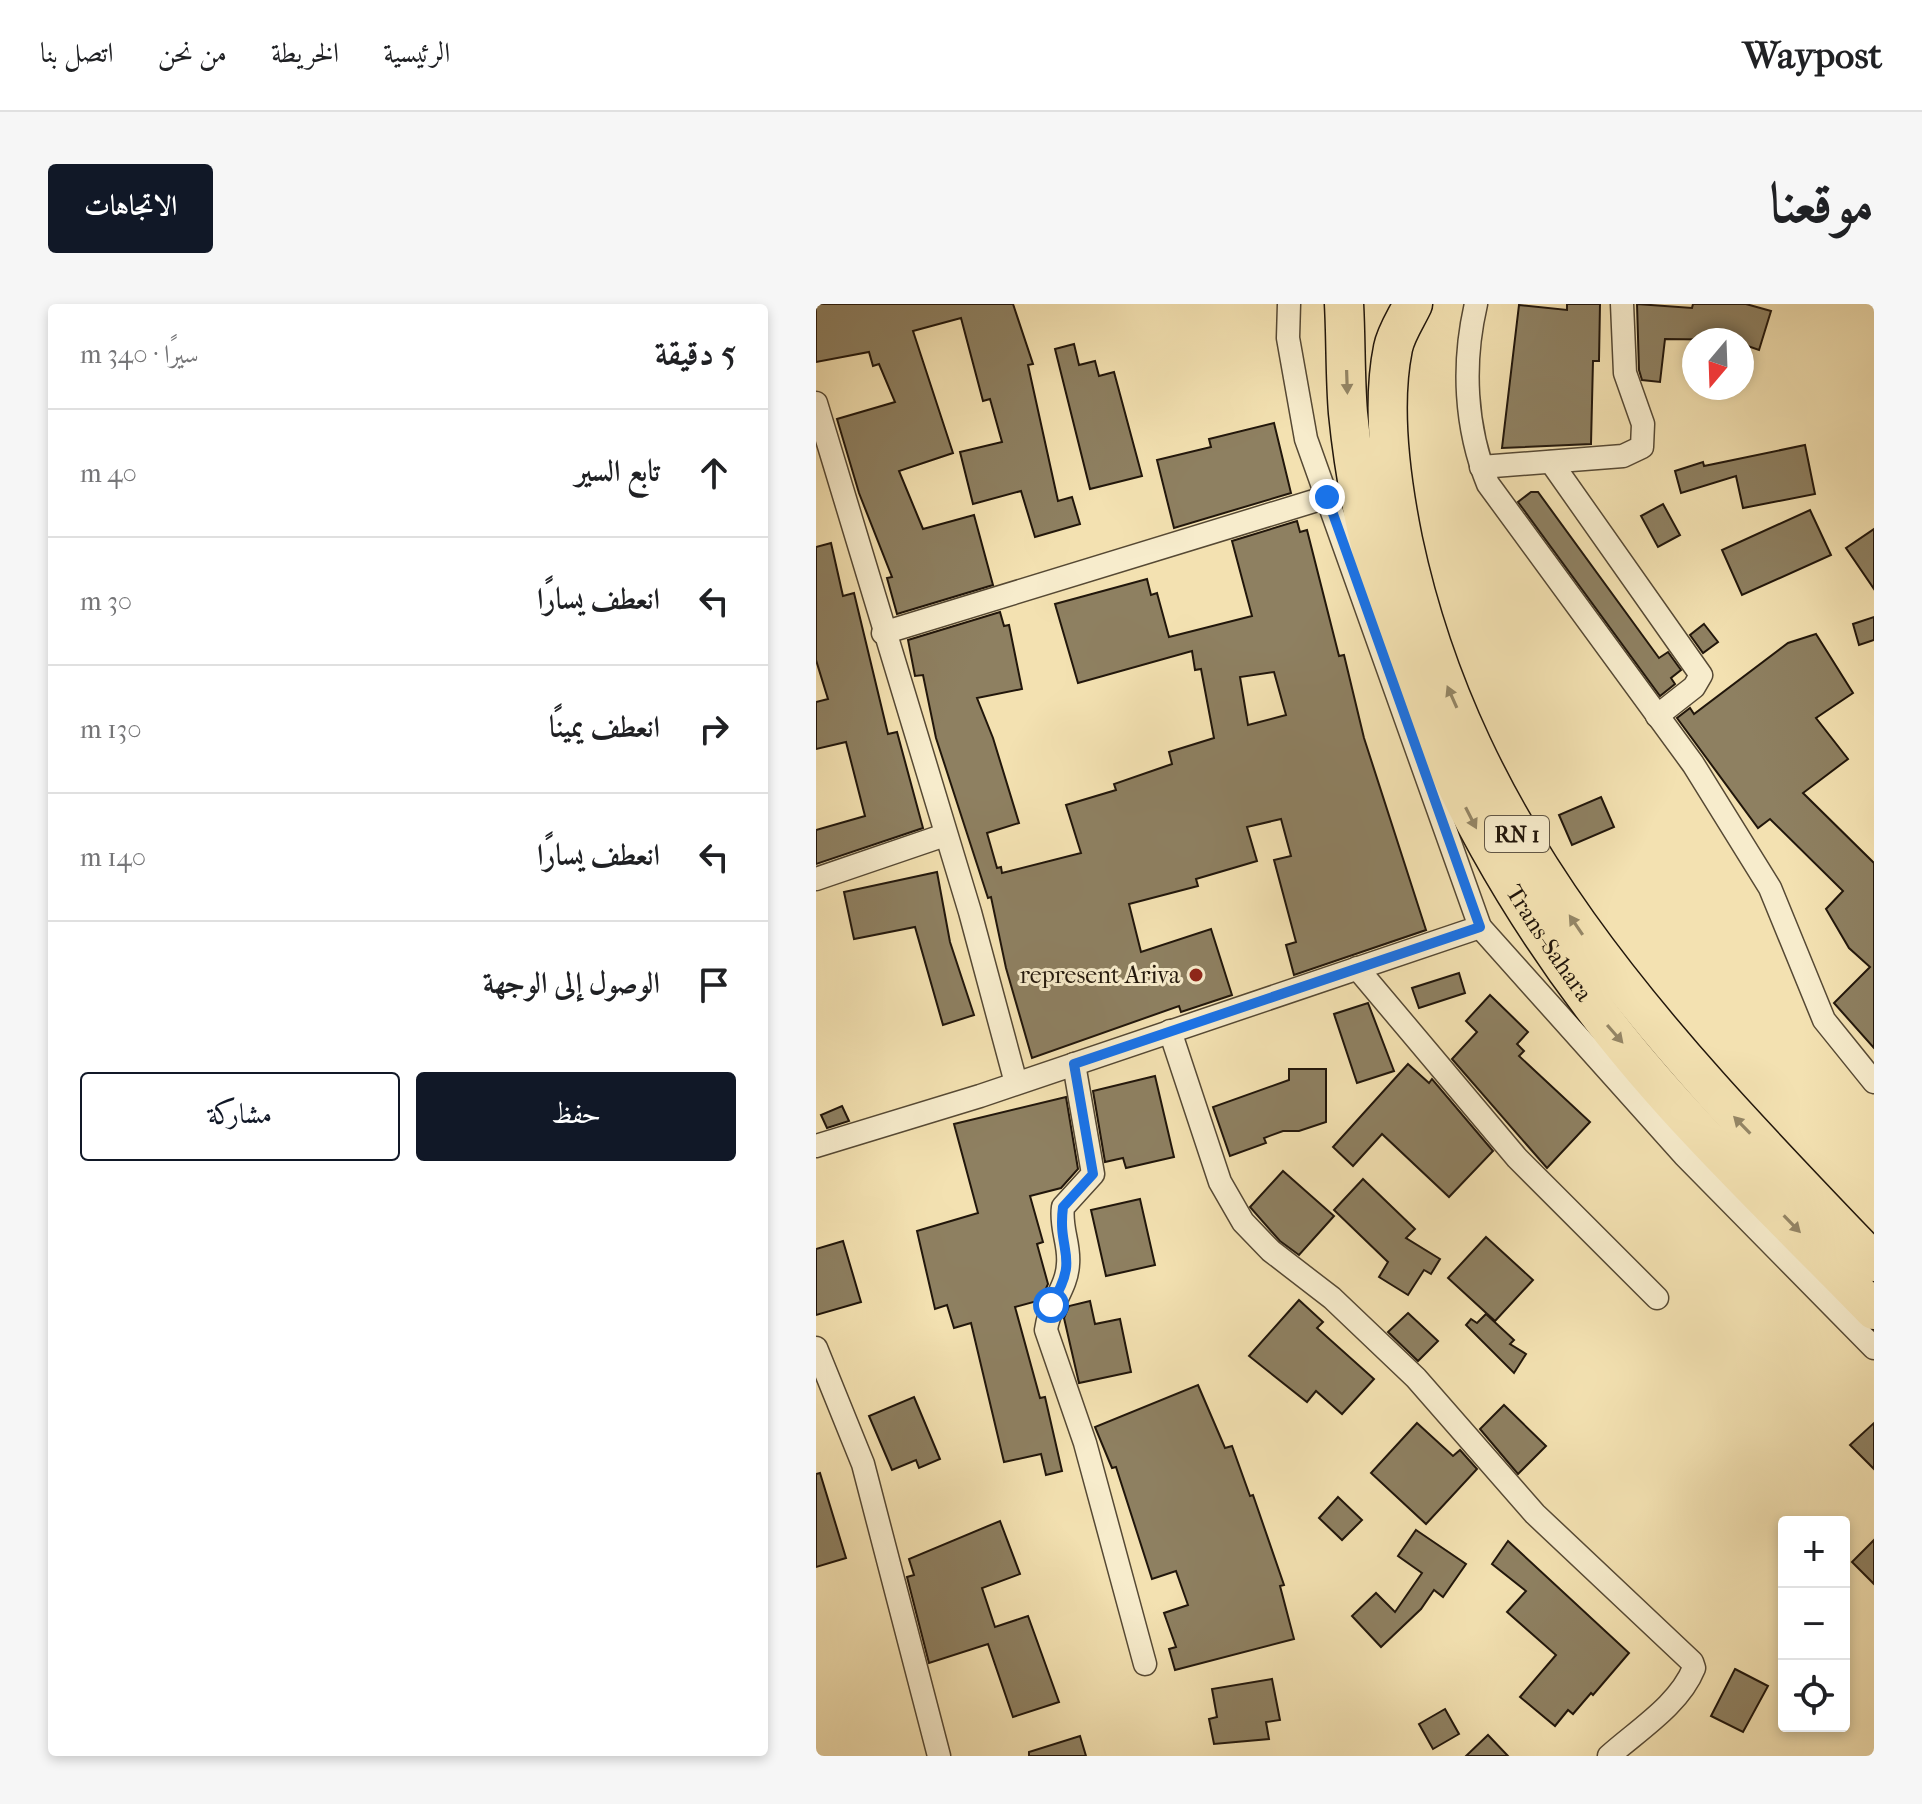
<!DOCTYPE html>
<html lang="ar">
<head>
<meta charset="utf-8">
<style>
	:root { --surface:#fff; --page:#f6f6f6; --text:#202124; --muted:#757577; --line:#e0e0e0; --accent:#111827 }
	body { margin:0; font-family:"IM FELL French Canon",Amiri,serif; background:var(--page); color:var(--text); direction:rtl }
	.controls { position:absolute; right:24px; bottom:24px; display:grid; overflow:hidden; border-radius:8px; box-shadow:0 4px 12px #0003 }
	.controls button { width:72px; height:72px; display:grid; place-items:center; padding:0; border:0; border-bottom:2px solid var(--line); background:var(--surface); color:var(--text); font:40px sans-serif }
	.compass { position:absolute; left:866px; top:24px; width:72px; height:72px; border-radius:50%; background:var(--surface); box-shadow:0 4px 12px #0003; rotate:199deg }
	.stop { position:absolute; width:24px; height:24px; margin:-18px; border:6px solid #1a73e8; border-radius:50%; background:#fff }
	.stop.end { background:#1a73e8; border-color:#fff; box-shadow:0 2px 8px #0008 }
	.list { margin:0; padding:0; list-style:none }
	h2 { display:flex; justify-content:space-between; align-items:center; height:104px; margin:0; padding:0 32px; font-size:34px }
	h2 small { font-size:26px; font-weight:400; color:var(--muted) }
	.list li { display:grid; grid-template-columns:52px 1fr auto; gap:24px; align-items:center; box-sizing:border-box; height:128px; padding:0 32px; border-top:2px solid var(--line) }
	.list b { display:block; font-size:30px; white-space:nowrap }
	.list em { font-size:26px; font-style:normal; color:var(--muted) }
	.actions { display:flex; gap:16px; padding:24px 32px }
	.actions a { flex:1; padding:18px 0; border:2px solid var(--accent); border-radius:8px; text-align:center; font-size:28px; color:var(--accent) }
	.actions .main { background:var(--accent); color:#fff }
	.icon { flex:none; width:44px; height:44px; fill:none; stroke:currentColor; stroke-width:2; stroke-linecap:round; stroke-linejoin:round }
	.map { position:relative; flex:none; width:1058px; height:1452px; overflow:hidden; direction:ltr; border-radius:8px }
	header { display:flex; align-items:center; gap:48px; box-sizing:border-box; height:112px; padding:0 40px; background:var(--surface); border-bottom:2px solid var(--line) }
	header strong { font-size:38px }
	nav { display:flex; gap:44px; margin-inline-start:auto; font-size:28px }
	.intro { display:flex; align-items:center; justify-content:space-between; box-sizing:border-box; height:192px; padding:0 48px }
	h1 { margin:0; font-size:56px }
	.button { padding:20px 36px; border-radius:8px; background:var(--accent); color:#fff; font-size:28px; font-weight:700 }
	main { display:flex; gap:48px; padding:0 48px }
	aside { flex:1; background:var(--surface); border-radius:8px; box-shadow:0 4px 12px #0003 }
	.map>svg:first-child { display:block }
	.building { fill:#8e8061; stroke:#21160b; stroke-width:2; fill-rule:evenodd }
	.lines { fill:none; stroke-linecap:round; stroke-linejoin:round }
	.minor-casing { stroke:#564934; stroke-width:25 }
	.trunk-casing { stroke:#21160b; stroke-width:41 }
	.minor { stroke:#f7eccc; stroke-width:22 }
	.trunk { stroke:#f3e1b1; stroke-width:38 }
	.oneway { fill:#948666 }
	.route { stroke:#1a73e8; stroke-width:10 }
	.poi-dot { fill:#8f2418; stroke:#f7eccc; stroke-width:3 }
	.labels { text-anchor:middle; stroke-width:6; stroke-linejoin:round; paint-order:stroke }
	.shield { fill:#f7eccc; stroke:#615645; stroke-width:2 }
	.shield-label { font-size:22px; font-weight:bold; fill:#21160b }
	.street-label { font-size:24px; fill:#21160b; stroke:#f7eccc }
	.poi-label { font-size:24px; fill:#21160b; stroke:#f7eccc; text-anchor:end }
</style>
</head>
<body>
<header>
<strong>Waypost</strong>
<nav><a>الرئيسية</a><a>الخريطة</a><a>من نحن</a><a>اتصل بنا</a></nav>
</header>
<div class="intro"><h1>موقعنا</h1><a class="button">الاتجاهات</a></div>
<main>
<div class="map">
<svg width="1058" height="1452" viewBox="0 0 1058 1452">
	<rect width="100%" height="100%" fill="#f3e1b1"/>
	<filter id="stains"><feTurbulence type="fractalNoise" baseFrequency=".0025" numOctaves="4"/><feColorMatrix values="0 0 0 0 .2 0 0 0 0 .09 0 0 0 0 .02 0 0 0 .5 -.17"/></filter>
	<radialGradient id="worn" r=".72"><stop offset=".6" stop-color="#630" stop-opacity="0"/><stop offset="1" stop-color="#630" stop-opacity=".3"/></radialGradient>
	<g class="building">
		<polygon points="0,0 197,0 217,60 212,61 242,197 256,193 264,220 219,233 205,187 157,200 144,148 186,138 174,95 167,97 145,14 97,27 137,149 83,167 107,225 158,211 177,281 81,310 71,274 76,273 43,189 21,115 79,98 63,60 57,62 53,48 0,58"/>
		<polygon points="751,0 784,0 783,57 777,57 775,140 686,144 703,1 751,6"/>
		<polygon points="821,0 876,4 877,0 930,0 955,7 943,46 926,40 926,36 849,35 844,78 826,76 823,66"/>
		<polygon points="258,40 263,61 279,57 283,72 298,68 326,172 274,185 239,45"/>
		<polygon points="458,119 475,189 358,224 341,156 395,143 393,135"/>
		<polygon points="989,141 999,190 927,204 920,172 865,189 859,167 887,158 888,162"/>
		<polygon points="715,188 722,188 843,354 852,348 865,366 855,374 859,380 844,392 702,198"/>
		<polygon points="847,200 864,231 842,243 825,212"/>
		<polygon points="994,206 1015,251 926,291 906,246"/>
		<path d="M481,217L484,228L491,226L523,352L528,351L548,434L610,626L478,671L470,641L480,638L458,556L475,552L465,515L431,523L441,557L380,575L382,582L313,600L325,648L395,625L416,691L365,708L363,702L216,754L190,664L175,593L172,594L120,434L107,371L99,372L92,336L184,308L188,322L193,321L206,385L161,394L177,434L203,519L171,529L181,564L185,563L186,569L265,549L250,501L300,486L298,480L356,460L353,448L398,434L385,365L379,366L376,347L262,379L239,300L331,275L335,291L341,289L353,333L436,312L416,237ZM458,368L470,411L432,421L424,373Z"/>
		<polygon points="1058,225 1058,285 1030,244"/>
		<polygon points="15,239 27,292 38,289 72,430 81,428 107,524 0,560 0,526 49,512 30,438 0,445 0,398 12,395 0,356 0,243"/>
		<polygon points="1058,313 1058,336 1043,341 1037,320"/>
		<polygon points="888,320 902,338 887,349 874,331"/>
		<polygon points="1000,330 1037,389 1000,414 1032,455 987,489 1058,559 1058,744 1018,699 1054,663 1033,644 1010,605 1027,587 954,515 942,524 861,414 874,404 878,410 972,339"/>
		<polygon points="785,493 798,523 756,541 743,511"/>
		<polygon points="121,568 134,638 158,711 127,721 99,623 38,635 28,588"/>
		<polygon points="643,669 649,689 603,704 596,684"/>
		<polygon points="674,691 712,728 701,740 708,747 703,752 774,818 731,864 636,755 661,728 650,717"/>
		<polygon points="552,699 578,767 541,779 518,710"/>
		<polygon points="592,760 613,779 616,775 677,847 633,893 566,830 537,862 517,843"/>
		<polygon points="473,765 510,765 510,818 483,827 467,827 448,834 450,839 414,852 397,803 473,776"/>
		<polygon points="339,772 358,853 310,864 307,854 289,858 277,787"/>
		<polygon points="250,793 262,865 245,884 214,892 227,938 221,940 232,980 225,996 199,1003 224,1094 229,1093 246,1167 230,1171 225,1150 188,1158 155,1019 138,1024 131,1001 119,1005 101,927 162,909 138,820"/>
		<polygon points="26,802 33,817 11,824 5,811"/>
		<polygon points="467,867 518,912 483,951 464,937 434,903"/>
		<polygon points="547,875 599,925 590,934 624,955 615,970 608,966 592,991 563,973 572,958 518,906"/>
		<polygon points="324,895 339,961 290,972 275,906"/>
		<polygon points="670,933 717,976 679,1017 632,974"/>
		<polygon points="27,937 45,998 0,1011 0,945"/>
		<polygon points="483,996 507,1018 501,1024 558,1075 526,1110 500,1087 491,1098 433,1052"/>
		<polygon points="274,997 279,1020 304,1015 315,1068 263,1079 248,1014 253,1002"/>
		<polygon points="592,1009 622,1037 602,1057 572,1028"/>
		<polygon points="670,1010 698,1036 694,1040 710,1050 698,1069 650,1021 655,1015 661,1019"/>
		<polygon points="382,1081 409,1144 416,1142 434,1192 437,1191 468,1281 464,1282 478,1335 359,1366 353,1345 360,1343 348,1309 372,1301 360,1267 336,1275 300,1163 296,1164 279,1123"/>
		<polygon points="98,1093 124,1155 103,1164 100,1156 76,1166 53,1112"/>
		<polygon points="688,1101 730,1142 702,1170 664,1125"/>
		<polygon points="601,1119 637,1152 644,1146 661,1165 610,1220 555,1169"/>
		<polygon points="1058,1119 1058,1165 1034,1141"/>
		<polygon points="4,1169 30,1254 0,1263 0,1170"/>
		<polygon points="522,1193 546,1216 526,1236 503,1214"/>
		<polygon points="184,1217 204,1270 166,1284 179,1323 212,1312 243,1398 197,1413 172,1340 113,1359 91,1273 98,1271 93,1255"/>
		<polygon points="600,1226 650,1260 627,1293 618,1286 605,1305 565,1343 536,1312 560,1289 579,1308 606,1269 582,1252"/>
		<polygon points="1058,1236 1058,1280 1036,1258"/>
		<polygon points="692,1237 813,1349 777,1391 775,1389 757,1410 752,1406 739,1422 704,1393 740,1351 691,1308 710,1287 676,1260"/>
		<polygon points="919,1365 952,1382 927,1428 895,1412"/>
		<polygon points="456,1375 464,1416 450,1418 453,1435 398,1440 393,1415 401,1413 396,1385"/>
		<polygon points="629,1405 643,1430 617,1445 603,1420"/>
		<polygon points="672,1431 692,1452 650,1452"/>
		<polygon points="264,1432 270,1452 213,1452 213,1448"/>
	</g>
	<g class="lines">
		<defs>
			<g id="minor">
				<path d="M660,0C646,60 649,123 672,180L877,460L954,584L1008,716L1058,778"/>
				<polyline points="0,99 154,608 200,779"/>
				<polyline points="735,158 885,371 878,383 841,412"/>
				<polyline points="665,163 807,152 826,143 827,120 809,69 806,0"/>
				<polyline points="67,329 511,193"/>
				<polyline points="0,575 129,531"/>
				<polyline points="664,623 868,851 1058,1044"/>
				<polyline points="541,664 701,854 841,994"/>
				<path d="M354,727L404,878L427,918L455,947L516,994L600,1074L719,1210L876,1358L878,1364C863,1401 822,1426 793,1452"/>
				<path d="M258,760L277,870L247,903C244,924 254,940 252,960C251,984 233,1001 230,1026L269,1139L329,1360"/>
				<polyline points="0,842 164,792 664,623 490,135 472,34 473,0"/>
				<polyline points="0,1044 47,1160 123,1452"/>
			</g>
			<g id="trunk">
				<path id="s1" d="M528,0C530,36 529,73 532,109C554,330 651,540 786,714C867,819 966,911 1058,1006"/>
				<path d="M597,0C591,13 580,29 577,44C565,103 575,177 587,236C652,541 850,741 1058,958"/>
			</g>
		</defs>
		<use href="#minor" class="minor-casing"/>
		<use href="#trunk" class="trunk-casing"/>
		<use href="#minor" class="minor"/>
		<use href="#trunk" class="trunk"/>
	</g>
	<defs><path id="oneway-solid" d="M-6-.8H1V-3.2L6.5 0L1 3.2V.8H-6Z" transform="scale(2)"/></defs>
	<g class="oneway">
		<use href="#oneway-solid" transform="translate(531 78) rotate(88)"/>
		<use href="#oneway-solid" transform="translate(636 393) rotate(-114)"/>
		<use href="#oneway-solid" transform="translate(655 514) rotate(63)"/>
		<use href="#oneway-solid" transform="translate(760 621) rotate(-124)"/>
		<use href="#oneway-solid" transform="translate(799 730) rotate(49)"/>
		<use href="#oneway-solid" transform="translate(926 821) rotate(-134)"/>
		<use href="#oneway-solid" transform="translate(976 920) rotate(46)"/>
	</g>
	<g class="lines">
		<path class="route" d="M235,1001C265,951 241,950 247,903L277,870L258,760L664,623L511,193"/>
	</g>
	<circle class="poi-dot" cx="380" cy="671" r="8"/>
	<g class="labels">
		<rect class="shield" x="669" y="512" width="64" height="36" rx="6"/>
		<g class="shield-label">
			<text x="701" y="538">RN 1</text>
		</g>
		<g class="street-label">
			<text dy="8" stroke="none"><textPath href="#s1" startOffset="682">Trans-Sahara</textPath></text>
		</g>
		<g class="poi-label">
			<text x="364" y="679">represent Ariva</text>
		</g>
	</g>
	<rect width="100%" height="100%" filter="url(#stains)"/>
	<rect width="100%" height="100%" fill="url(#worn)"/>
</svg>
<div class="controls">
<button>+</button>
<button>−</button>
<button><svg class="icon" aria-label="locate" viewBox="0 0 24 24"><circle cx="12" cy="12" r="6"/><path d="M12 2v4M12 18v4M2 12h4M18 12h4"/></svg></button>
</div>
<svg class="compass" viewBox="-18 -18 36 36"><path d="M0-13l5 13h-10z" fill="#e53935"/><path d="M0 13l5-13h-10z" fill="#757577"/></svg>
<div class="stop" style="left:235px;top:1001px"></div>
<div class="stop end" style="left:511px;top:193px"></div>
</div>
<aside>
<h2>5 دقيقة<small>سيرًا · 340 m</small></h2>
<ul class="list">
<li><svg class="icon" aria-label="ahead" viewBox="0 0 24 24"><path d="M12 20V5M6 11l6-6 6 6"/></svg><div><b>تابع السير</b></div><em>40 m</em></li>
<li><svg class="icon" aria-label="left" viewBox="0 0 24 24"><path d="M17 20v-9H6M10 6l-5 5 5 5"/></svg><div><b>انعطف يسارًا</b></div><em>30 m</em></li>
<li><svg class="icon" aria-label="right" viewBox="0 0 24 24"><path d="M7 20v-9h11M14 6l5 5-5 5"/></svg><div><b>انعطف يمينًا</b></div><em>130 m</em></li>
<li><svg class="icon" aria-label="left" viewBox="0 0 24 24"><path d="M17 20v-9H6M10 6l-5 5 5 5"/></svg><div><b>انعطف يسارًا</b></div><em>140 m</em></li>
<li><svg class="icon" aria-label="arrive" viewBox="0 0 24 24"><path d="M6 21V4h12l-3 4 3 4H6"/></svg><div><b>الوصول إلى الوجهة</b></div></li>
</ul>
<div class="actions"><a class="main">حفظ</a><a>مشاركة</a></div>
</aside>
</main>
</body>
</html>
